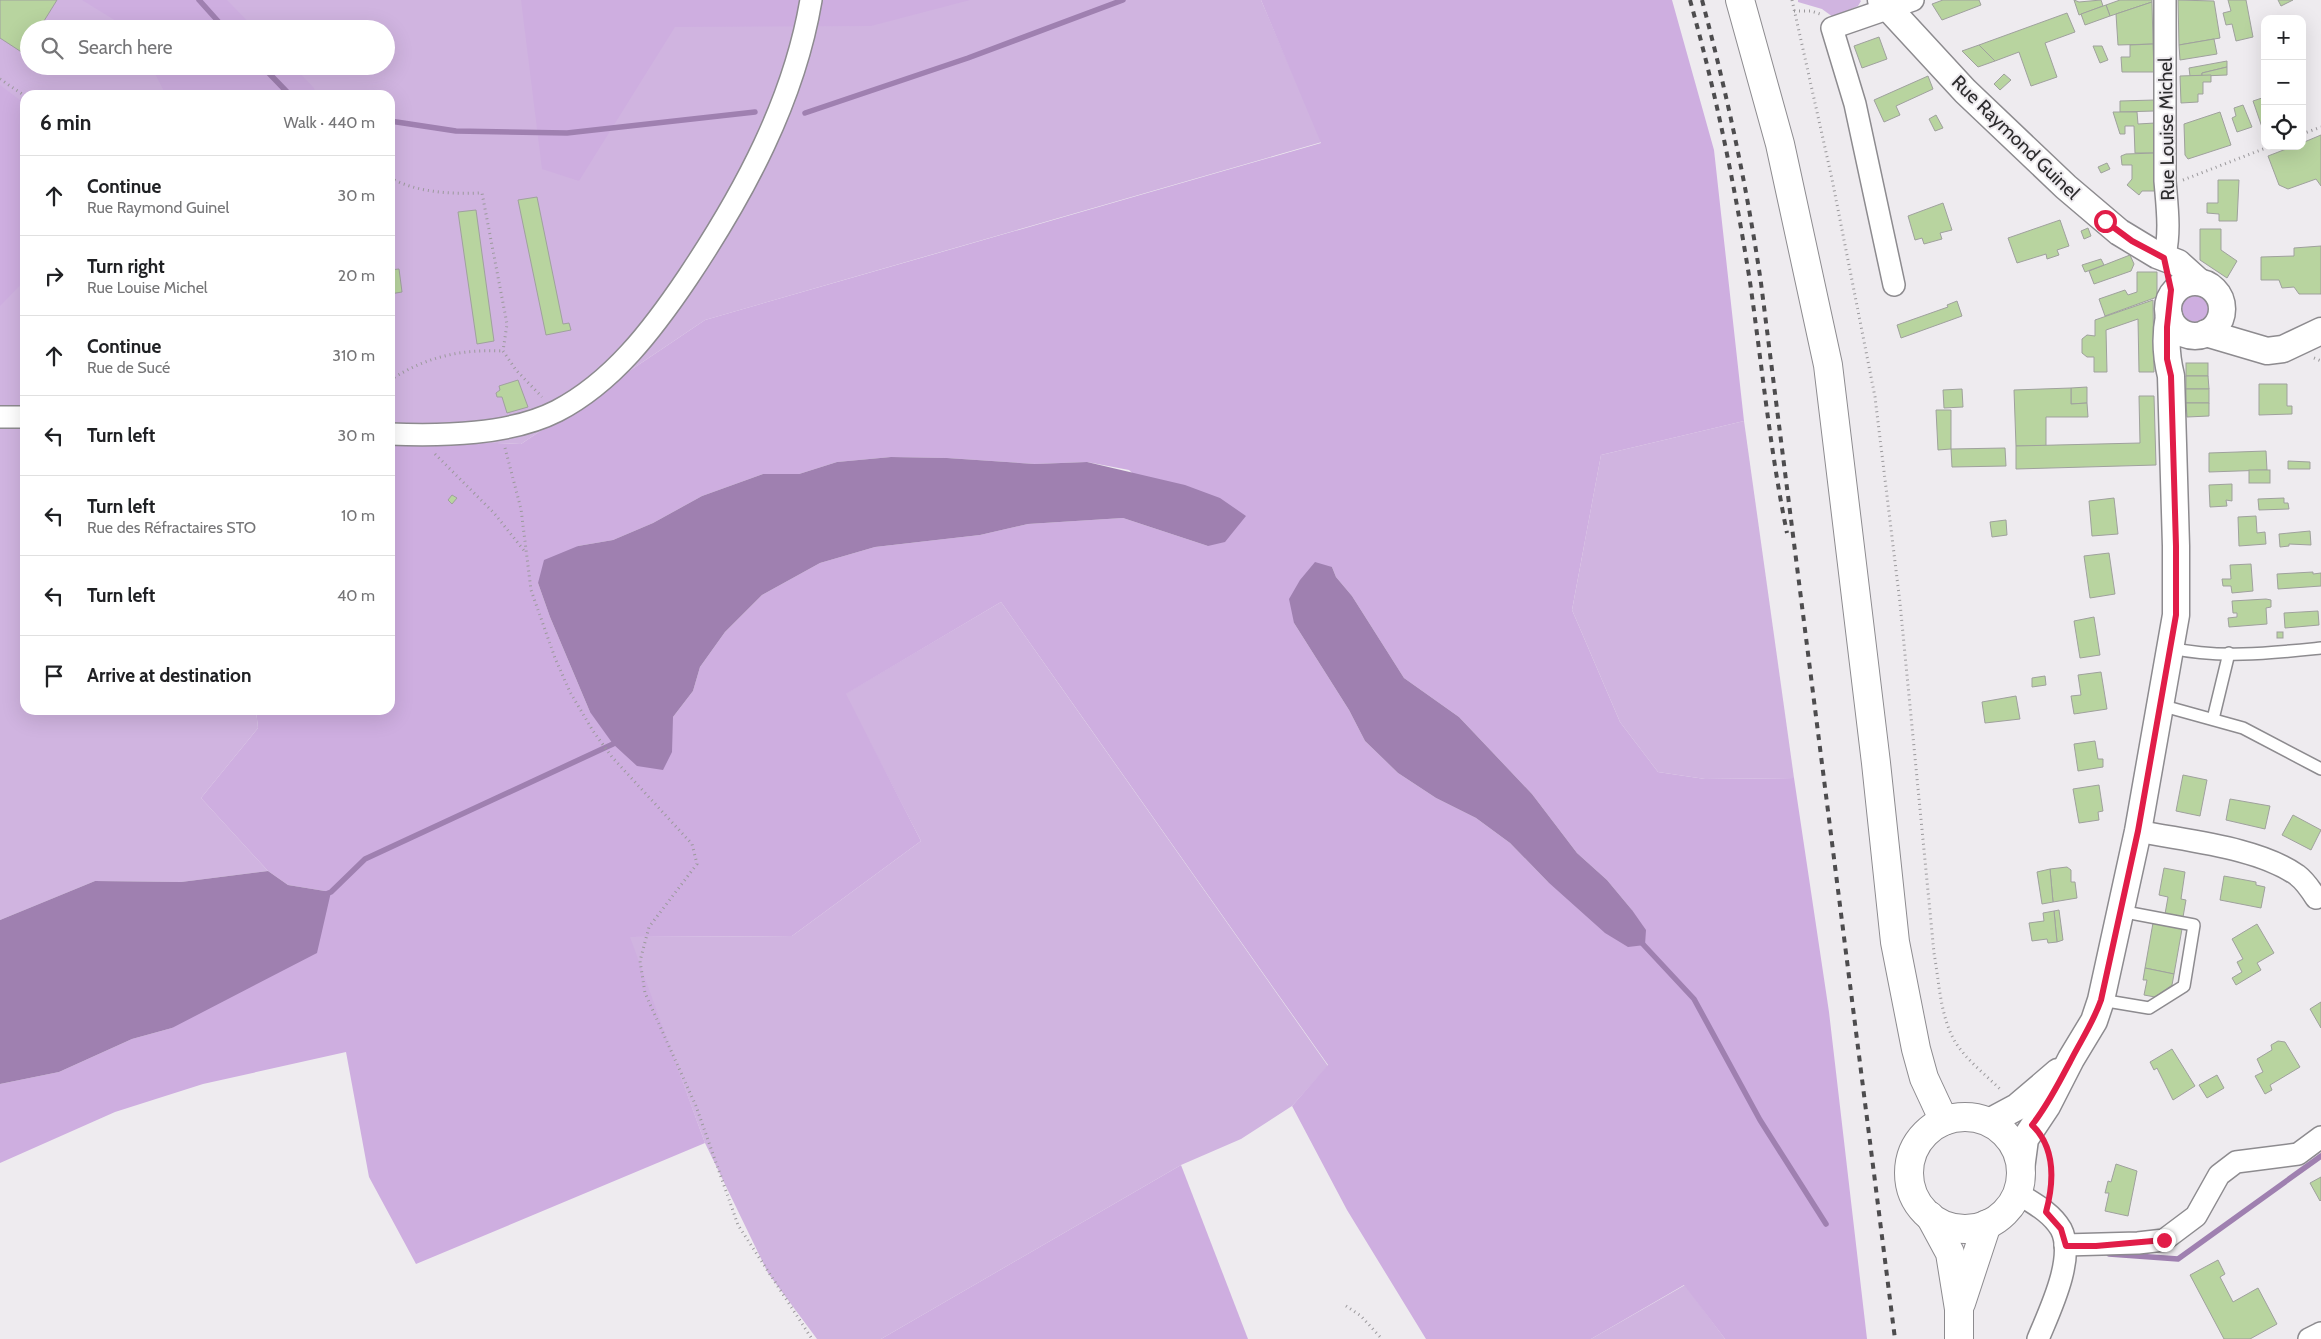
<!DOCTYPE html>
<html lang="en">
<head>
<meta charset="utf-8">
<style>
	:root { --surface:#fff; --page:#f6f6f6; --text:#202124; --muted:#757577; --line:#e0e0e0 }
	body { margin:0; font-family:Cabin,sans-serif; background:var(--page); color:var(--text) }
	.controls { position:absolute; right:15px; top:15px; display:grid; overflow:hidden; border-radius:10px; box-shadow:0 5px 20px #0002 }
	.controls button { width:45px; height:45px; display:grid; place-items:center; padding:0; border:0; border-bottom:1px solid var(--line); background:var(--surface); color:var(--text); font:25px sans-serif }
	.stop { position:absolute; width:15px; height:15px; margin:-11px; border:4px solid #e11d48; border-radius:50%; background:#fff }
	.stop.end { background:#e11d48; border-color:#fff; box-shadow:0 1px 5px #0008 }
	.list { margin:0; padding:0; list-style:none }
	h2 { display:flex; justify-content:space-between; align-items:center; height:65px; margin:0; padding:0 20px; font-size:21px }
	h2 small { font-size:16px; font-weight:400; color:var(--muted) }
	.list li { display:grid; grid-template-columns:32px 1fr auto; gap:15px; align-items:center; box-sizing:border-box; height:80px; padding:0 20px; border-top:1px solid var(--line) }
	.list b { display:block; font-size:19px; white-space:nowrap }
	.list p { margin:0; font-size:16px; white-space:nowrap; color:var(--muted) }
	.list em { font-size:16px; font-style:normal; color:var(--muted) }
	.icon { flex:none; width:28px; height:28px; fill:none; stroke:currentColor; stroke-width:2; stroke-linecap:round; stroke-linejoin:round }
	.map { position:relative; flex:none; width:2321px; height:1339px; overflow:hidden }
	.search { position:absolute; background:var(--surface); box-shadow:0 5px 20px #0002; left:20px; top:20px; width:375px; height:55px; display:flex; align-items:center; gap:12px; box-sizing:border-box; padding:0 18px; border-radius:28px; color:var(--muted); font-size:19px }
	.panel { position:absolute; background:var(--surface); box-shadow:0 5px 20px #0002; left:20px; top:90px; width:375px; height:625px; border-radius:15px }
	.map>svg:first-child { display:block }
	.green { fill:#d0b4e0; fill-rule:evenodd }
	.forest { fill:#ceaee0; fill-rule:evenodd }
	.water { fill:#9f80b0 }
	.lines { fill:none; stroke-linecap:round; stroke-linejoin:round }
	.stream { stroke:#9f80b0; stroke-width:5.5 }
	.building { fill:#b8d49f; stroke:#9fa19d }
	.service-casing { stroke:#8d8b8f; stroke-width:14 }
	.minor-casing { stroke:#8d8b8f; stroke-width:24 }
	.tertiary-casing { stroke:#8d8b8f; stroke-width:29 }
	.secondary-casing { stroke:#8d8b8f; stroke-width:30 }
	.path { stroke:#9b999c; stroke-width:3; stroke-dasharray:1 4; stroke-linecap:butt }
	.service { stroke:#fff; stroke-width:11 }
	.minor { stroke:#fff; stroke-width:21 }
	.tertiary { stroke:#fff; stroke-width:26 }
	.secondary { stroke:#fff; stroke-width:28 }
	.rail { stroke:#4d4c4e; stroke-width:4; stroke-dasharray:6 6; stroke-linecap:butt }
	.route { stroke:#e11d48; stroke-width:6 }
	.labels { text-anchor:middle; stroke-width:4; stroke-linejoin:round; paint-order:stroke }
	.street-label { font-size:19px; fill:#2c2b2d; stroke:#eeebef }
</style>
</head>
<body>
<div class="map">
<svg width="2321" height="1339" viewBox="0 0 2321 1339">
	<rect width="100%" height="100%" fill="#eeebef"/>
	<g class="green">
		<path d="M0,0H1261L1322,142L705,320L521,444L390,439V95H25V710H256L258,728L201,798L268,871L181,882L95,881L0,920ZM29,29H386V66H29Z"/>
		<polygon points="1798,0 1860,0 1861,1 1858,6 1833,17 1822,9 1798,2"/>
		<polygon points="1744,421 1794,778 1705,779 1658,772 1620,722 1572,610 1601,455"/>
		<polygon points="1001,602 1328,1066 1292,1106 1241,1139 1181,1165 881,1339 817,1339 768,1273 705,1143 629,937 792,936 921,841 845,694"/>
		<polygon points="1685,1285 1725,1339 1591,1339"/>
	</g>
	<g class="forest">
		<polygon points="82,0 227,0 255,29 129,29"/>
		<polygon points="521,0 970,0 871,26 675,27 579,181 542,169"/>
		<path d="M1261,0H1672L1714,150L1744,421L1601,455L1572,610L1620,722L1658,772L1705,779L1794,778L1829,1012L1867,1339H1725L1684,1285L1591,1339H1426L1347,1210L1292,1106L1328,1065L1001,602L846,694L921,841L792,936L630,937L705,1143L416,1264L369,1177L346,1052L203,1084L115,1112L0,1163V1084L59,1072L132,1039L172,1028L331,892L288,885L268,871L201,798L258,728L256,710H390V439L521,444L705,320L1321,143ZM891,457L947,458L1035,464L1087,462L1129,470L1208,546L1123,518L1028,524L980,535L875,547L820,563L762,595L725,632L700,667L693,691L673,717L590,712L550,617L538,583L578,546L613,540L653,523L702,496L763,474H799L837,462ZM1332,567L1336,577L1352,596L1404,678L1459,717L1532,794L1577,853L1607,880L1632,910L1548,882L1510,843L1476,818L1436,798L1398,773L1365,741L1349,710L1294,623Z"/>
		<polygon points="151,66 293,66 314,88 315,95 166,95"/>
		<polygon points="0,85 25,104 25,280 0,306"/>
		<circle cx="2194" cy="309" r="17"/>
		<polygon points="1181,1165 1248,1339 881,1339"/>
	</g>
	<g class="water">
		<polygon points="891,457 947,458 1035,464 1087,462 1185,485 1220,498 1246,516 1225,542 1208,546 1123,518 1028,524 980,535 875,547 820,563 762,595 725,632 700,667 693,691 673,717 672,752 663,770 637,766 613,744 590,712 550,617 538,583 544,560 578,546 613,540 653,523 702,496 763,474 799,474 837,462"/>
		<polygon points="1315,562 1332,567 1336,577 1352,596 1404,678 1459,717 1532,794 1577,853 1607,880 1632,910 1646,930 1645,945 1628,947 1605,933 1548,882 1510,843 1476,818 1436,798 1398,773 1365,741 1349,710 1294,623 1289,599 1300,580"/>
		<polygon points="268,871 288,885 331,892 317,953 172,1028 132,1039 59,1072 0,1084 0,920 95,881 181,882"/>
	</g>
	<g class="lines">
		<g class="stream">
			<polyline points="199,0 225,29"/>
			<polyline points="262,66 288,93 294,95"/>
			<polyline points="805,113 968,58 1123,0"/>
			<polyline points="390,121 456,131 567,133 755,112"/>
			<polyline points="326,894 331,892 365,859 613,744 617,739"/>
			<polyline points="1640,941 1694,999 1760,1120 1826,1224"/>
			<polyline points="2109,1254 2178,1259 2321,1156"/>
		</g>
	</g>
	<g class="building">
		<polygon points="0,0 57,0 39,29 29,29 29,44 23,53 0,38"/>
		<polygon points="1943,0 1979,0 1981,5 1942,20 1932,4"/>
		<polygon points="2074,0 2079,2 2101,0 2103,6 2079,15"/>
		<polygon points="2120,0 2152,0 2152,2 2110,16 2106,5"/>
		<polygon points="2178,0 2214,1 2220,38 2179,45"/>
		<polygon points="2228,0 2246,0 2253,37 2236,41 2232,24 2226,25 2223,13 2231,11"/>
		<polygon points="2278,0 2293,0 2281,6"/>
		<polygon points="2152,2 2153,44 2118,45 2116,14"/>
		<polygon points="2106,5 2110,16 2085,25 2081,14"/>
		<polygon points="2067,13 2075,32 2045,43 2057,77 2031,86 2019,52 1995,61 1979,45"/>
		<polygon points="1879,37 1887,59 1862,68 1854,46"/>
		<polygon points="2214,39 2217,54 2180,60 2179,45"/>
		<polygon points="2153,44 2154,72 2122,72 2121,57 2130,57 2130,45"/>
		<polygon points="1979,45 1995,61 1978,67 1962,51"/>
		<polygon points="2093,46 2102,46 2108,60 2100,63"/>
		<polygon points="2227,61 2227,67 2202,73 2202,76 2190,76 2189,68"/>
		<polygon points="2227,67 2227,75 2202,76 2202,73"/>
		<polygon points="2004,74 2011,80 2000,90 1994,84"/>
		<polygon points="2211,75 2211,82 2203,82 2203,94 2198,94 2198,102 2181,103 2180,76"/>
		<polygon points="1928,76 1933,89 1896,106 1900,115 1884,122 1874,100"/>
		<polygon points="2265,97 2265,130 2263,130 2253,101"/>
		<polygon points="2154,100 2154,111 2120,112 2120,101"/>
		<polygon points="2243,105 2252,127 2237,132 2232,118 2236,116 2234,108"/>
		<polygon points="2113,112 2137,112 2138,124 2155,123 2155,153 2135,153 2134,126 2125,126 2125,134 2120,134"/>
		<polygon points="2220,112 2231,145 2188,159 2185,155 2184,124"/>
		<polygon points="1936,115 1943,128 1935,131 1929,119"/>
		<polygon points="2321,135 2321,186 2316,179 2288,189 2279,185 2268,156 2294,146 2302,146 2302,143"/>
		<polygon points="2155,153 2156,191 2142,191 2139,195 2127,185 2132,179 2132,165 2122,165 2121,156 2126,154"/>
		<polygon points="2107,163 2110,169 2101,173 2098,167"/>
		<polygon points="2218,180 2239,180 2237,221 2219,221 2219,214 2207,213 2207,203 2218,203"/>
		<polygon points="537,197 563,324 569,323 571,330 546,335 518,200"/>
		<polygon points="1943,203 1952,230 1940,233 1942,239 1924,244 1922,238 1915,240 1908,216"/>
		<polygon points="476,210 494,341 477,344 458,212"/>
		<polygon points="2060,220 2069,246 2057,250 2059,255 2047,259 2046,254 2017,263 2008,238"/>
		<polygon points="2088,228 2091,236 2084,239 2081,231"/>
		<polygon points="2200,229 2221,229 2221,250 2237,261 2227,278 2200,260"/>
		<polygon points="2321,246 2321,294 2299,294 2294,287 2282,288 2279,280 2261,280 2261,257 2294,256 2294,248"/>
		<polygon points="2130,255 2134,264 2131,271 2094,284 2089,271"/>
		<polygon points="2101,259 2104,265 2085,272 2082,265"/>
		<polygon points="399,269 402,292 390,294 390,270"/>
		<polygon points="2137,272 2157,272 2157,297 2105,316 2099,299 2125,290 2128,295 2137,292"/>
		<polygon points="2153,300 2154,372 2139,372 2138,319 2106,330 2107,372 2094,372 2094,357 2087,357 2082,353 2082,339 2087,335 2095,336 2095,320"/>
		<polygon points="1957,301 1962,316 1901,338 1897,325 1948,307 1947,305"/>
		<rect x="2186" y="363" width="22" height="13"/>
		<polygon points="2186,376 2208,376 2209,389 2186,389"/>
		<polygon points="518,380 528,407 507,413 502,397 497,397 496,393 500,390 499,386"/>
		<polygon points="2259,384 2287,384 2287,406 2292,406 2292,414 2259,415"/>
		<polygon points="2087,387 2087,403 2071,404 2071,388"/>
		<polygon points="2071,388 2071,404 2087,403 2088,417 2046,417 2046,446 2016,446 2014,390"/>
		<polygon points="1962,389 1963,407 1944,408 1943,390"/>
		<rect x="2186" y="389" width="23" height="14"/>
		<polygon points="2139,396 2154,396 2156,465 2016,469 2016,446 2140,443"/>
		<polygon points="2186,403 2209,403 2209,416 2187,417"/>
		<polygon points="1936,410 1951,410 1951,449 1938,450"/>
		<polygon points="2005,448 2006,466 1952,467 1951,449"/>
		<polygon points="2266,451 2267,470 2209,472 2209,453"/>
		<polygon points="2288,461 2310,462 2310,469 2288,469"/>
		<rect x="2249" y="470" width="21" height="13"/>
		<polygon points="2232,484 2232,501 2226,500 2227,506 2210,507 2209,485"/>
		<polygon points="452,495 457,498 452,504 448,500"/>
		<polygon points="2114,498 2118,534 2092,536 2089,501"/>
		<polygon points="2284,498 2284,503 2288,503 2289,509 2259,510 2258,499"/>
		<polygon points="2256,516 2257,533 2265,532 2266,544 2239,546 2238,517"/>
		<polygon points="2006,520 2007,535 1992,537 1990,522"/>
		<polygon points="2310,531 2311,545 2289,544 2289,546 2280,547 2279,534"/>
		<polygon points="2109,553 2115,594 2090,598 2084,556"/>
		<polygon points="2251,564 2253,591 2232,593 2231,586 2223,586 2222,579 2231,579 2230,565"/>
		<polygon points="2313,572 2313,574 2321,573 2321,586 2278,589 2277,574"/>
		<polygon points="2266,599 2271,600 2271,607 2266,608 2267,624 2229,627 2228,618 2237,617 2237,613 2233,613 2232,601"/>
		<polygon points="2318,611 2319,625 2285,628 2284,613"/>
		<polygon points="2094,617 2100,655 2080,658 2074,621"/>
		<rect x="2277" y="632" width="6" height="6"/>
		<polygon points="2101,672 2107,709 2074,714 2071,696 2081,695 2078,675"/>
		<polygon points="2045,676 2046,685 2032,687 2032,678"/>
		<polygon points="2016,696 2020,719 1985,723 1982,702"/>
		<polygon points="2095,741 2098,759 2103,759 2103,767 2078,771 2074,744"/>
		<polygon points="2183,775 2207,780 2200,816 2176,811"/>
		<polygon points="2099,785 2103,811 2098,812 2099,820 2079,823 2073,789"/>
		<polygon points="2230,799 2270,806 2265,829 2226,820"/>
		<polygon points="2293,815 2321,830 2311,850 2282,835"/>
		<polygon points="2067,867 2071,870 2071,882 2075,882 2077,898 2053,902 2050,869"/>
		<polygon points="2164,868 2185,872 2181,899 2186,900 2183,917 2165,914 2168,897 2159,895"/>
		<polygon points="2050,869 2053,902 2042,904 2037,872"/>
		<polygon points="2224,876 2256,882 2256,885 2265,887 2261,908 2220,900"/>
		<polygon points="2059,910 2063,940 2057,942 2054,911"/>
		<polygon points="2054,911 2057,942 2048,943 2047,939 2032,941 2029,923 2044,921 2043,913"/>
		<polygon points="2153,923 2182,929 2174,974 2145,968"/>
		<polygon points="2257,924 2274,953 2257,963 2261,970 2236,985 2232,978 2242,972 2237,962 2243,959 2232,939"/>
		<polygon points="2145,968 2174,974 2172,985 2155,997 2144,995 2147,980 2143,980"/>
		<polygon points="2321,1002 2321,1028 2310,1009"/>
		<polygon points="2278,1041 2285,1042 2300,1067 2270,1085 2272,1090 2265,1094 2255,1076 2263,1072 2257,1059 2272,1050 2271,1045"/>
		<polygon points="2172,1049 2195,1086 2173,1100 2157,1068 2154,1070 2150,1062"/>
		<polygon points="2217,1075 2224,1088 2207,1098 2199,1085"/>
		<polygon points="2116,1164 2137,1171 2128,1216 2105,1211 2109,1193 2105,1193 2108,1181 2111,1182"/>
		<polygon points="2321,1177 2321,1200 2320,1201 2310,1183"/>
		<polygon points="2218,1260 2225,1274 2220,1277 2233,1302 2258,1288 2277,1324 2250,1339 2224,1339 2190,1275"/>
	</g>
	<g class="lines">
		<defs>
			<g id="service">
				<path d="M2171,648C2220,659 2272,653 2321,648"/>
				<polyline points="2160,705 2243,728 2321,769"/>
				<polyline points="2213,719 2229,653"/>
				<polyline points="2101,1000 2149,1008 2184,986 2194,925 2120,911"/>
			</g>
			<g id="minor">
				<path d="M2164,258C2171,235 2167,205 2165,181V0"/>
				<polyline points="1894,285 1855,104 1832,28 1913,0"/>
				<polyline points="0,417 25,417"/>
				<path d="M390,434C442,436 510,435 557,411C613,382 653,329 688,277C744,193 794,101 811,0"/>
				<path d="M2138,831C2186,841 2257,847 2297,875C2305,881 2311,890 2316,898"/>
				<path d="M2017,1193C2033,1203 2051,1212 2061,1229C2076,1258 2049,1312 2038,1339"/>
				<polyline points="2065,1245 2138,1243 2164,1240 2196,1216 2219,1175 2236,1162 2298,1154 2321,1137"/>
				<polyline points="2309,1339 2321,1333"/>
			</g>
			<g id="tertiary">
				<polyline points="1881,0 1965,91 2066,187 2119,232 2157,255 2178,263 2199,282"/>
				<circle cx="2195" cy="309" r="27"/>
				<polyline points="2206,333 2267,351 2283,349 2321,331"/>
				<polyline points="1989,1122 2017,1107 2058,1072"/>
				<path d="M2021,1169L2025,1139L2047,1106L2071,1059L2094,1021L2101,1000L2138,831L2176,615V546L2171,376C2166,356 2165,336 2169,316"/>
			</g>
			<g id="secondary">
				<polyline points="1740,0 1780,144 1828,365 1876,763 1895,942 1916,1049 1924,1078 1944,1121"/>
				<circle cx="1965" cy="1173" r="56"/>
				<polyline points="1930,1216 1950,1253 1959,1309 1959,1339"/>
				<polyline points="1961,1303 1987,1224"/>
			</g>
		</defs>
		<use href="#service" class="service-casing"/>
		<use href="#minor" class="minor-casing"/>
		<use href="#tertiary" class="tertiary-casing"/>
		<use href="#secondary" class="secondary-casing"/>
		<g class="path">
			<path d="M1792,0L1832,179L1875,397L1900,603L1934,953C1939,981 1940,1014 1954,1040C1965,1059 1986,1075 2002,1091"/>
			<polyline points="1794,11 1811,11 1820,14"/>
			<polyline points="0,79 25,96"/>
			<polyline points="2302,134 2321,127"/>
			<path d="M390,178C419,193 451,194 482,193L507,324L503,351L516,370L542,397"/>
			<polyline points="2183,180 2271,146"/>
			<polyline points="2314,358 2321,361"/>
			<path d="M390,380C426,357 460,349 503,351"/>
			<polyline points="505,448 521,509 531,590 555,658 570,692 593,731 612,757 692,844 697,864 649,927 640,961 645,993 696,1106 738,1225 812,1339"/>
			<polyline points="435,454 494,513 526,553"/>
			<polyline points="2047,1148 2052,1168 2051,1191"/>
			<polyline points="1346,1306 1361,1316 1382,1339"/>
		</g>
		<use href="#service" class="service"/>
		<use href="#minor" class="minor"/>
		<use href="#tertiary" class="tertiary"/>
		<use href="#secondary" class="secondary"/>
		<g class="rail">
			<path d="M1690,0C1716,93 1735,187 1750,282C1762,366 1770,450 1787,533"/>
			<path d="M1702,0C1727,94 1747,187 1761,283L1895,1339"/>
		</g>
	</g>
	<g class="lines">
		<path class="route" d="M2105,221L2132,241L2164,258L2171,290L2167,327V359L2171,376L2176,546V615L2138,831L2101,1000C2093,1023 2081,1040 2070,1062C2058,1084 2048,1105 2032,1125C2056,1148 2054,1182 2046,1212L2061,1229L2066,1246H2096L2164,1240"/>
	</g>
	<g class="labels">
		<g class="street-label">
			<text transform="translate(2166 129) rotate(-91)" y="7">Rue Louise Michel</text>
			<text transform="translate(2016 137) rotate(44)" y="7">Rue Raymond Guinel</text>
		</g>
	</g>
</svg>
<div class="controls">
<button>+</button>
<button>−</button>
<button><svg class="icon" aria-label="locate" viewBox="0 0 24 24"><circle cx="12" cy="12" r="6"/><path d="M12 2v4M12 18v4M2 12h4M18 12h4"/></svg></button>
</div>
<div class="stop" style="left:2105px;top:221px"></div>
<div class="stop end" style="left:2164px;top:1240px"></div>
<div class="search"><svg class="icon" aria-label="search" viewBox="0 0 24 24"><circle cx="10" cy="10" r="6"/><path d="M15 15l6 6"/></svg>Search here</div>
<section class="panel">
<h2>6 min<small>Walk · 440 m</small></h2>
<ul class="list">
<li><svg class="icon" aria-label="ahead" viewBox="0 0 24 24"><path d="M12 20V5M6 11l6-6 6 6"/></svg><div><b>Continue</b><p>Rue Raymond Guinel</p></div><em>30 m</em></li>
<li><svg class="icon" aria-label="right" viewBox="0 0 24 24"><path d="M7 20v-9h11M14 6l5 5-5 5"/></svg><div><b>Turn right</b><p>Rue Louise Michel</p></div><em>20 m</em></li>
<li><svg class="icon" aria-label="ahead" viewBox="0 0 24 24"><path d="M12 20V5M6 11l6-6 6 6"/></svg><div><b>Continue</b><p>Rue de Sucé</p></div><em>310 m</em></li>
<li><svg class="icon" aria-label="left" viewBox="0 0 24 24"><path d="M17 20v-9H6M10 6l-5 5 5 5"/></svg><div><b>Turn left</b></div><em>30 m</em></li>
<li><svg class="icon" aria-label="left" viewBox="0 0 24 24"><path d="M17 20v-9H6M10 6l-5 5 5 5"/></svg><div><b>Turn left</b><p>Rue des Réfractaires STO</p></div><em>10 m</em></li>
<li><svg class="icon" aria-label="left" viewBox="0 0 24 24"><path d="M17 20v-9H6M10 6l-5 5 5 5"/></svg><div><b>Turn left</b></div><em>40 m</em></li>
<li><svg class="icon" aria-label="arrive" viewBox="0 0 24 24"><path d="M6 21V4h12l-3 4 3 4H6"/></svg><div><b>Arrive at destination</b></div></li>
</ul>
</section>
</div>
</body>
</html>
